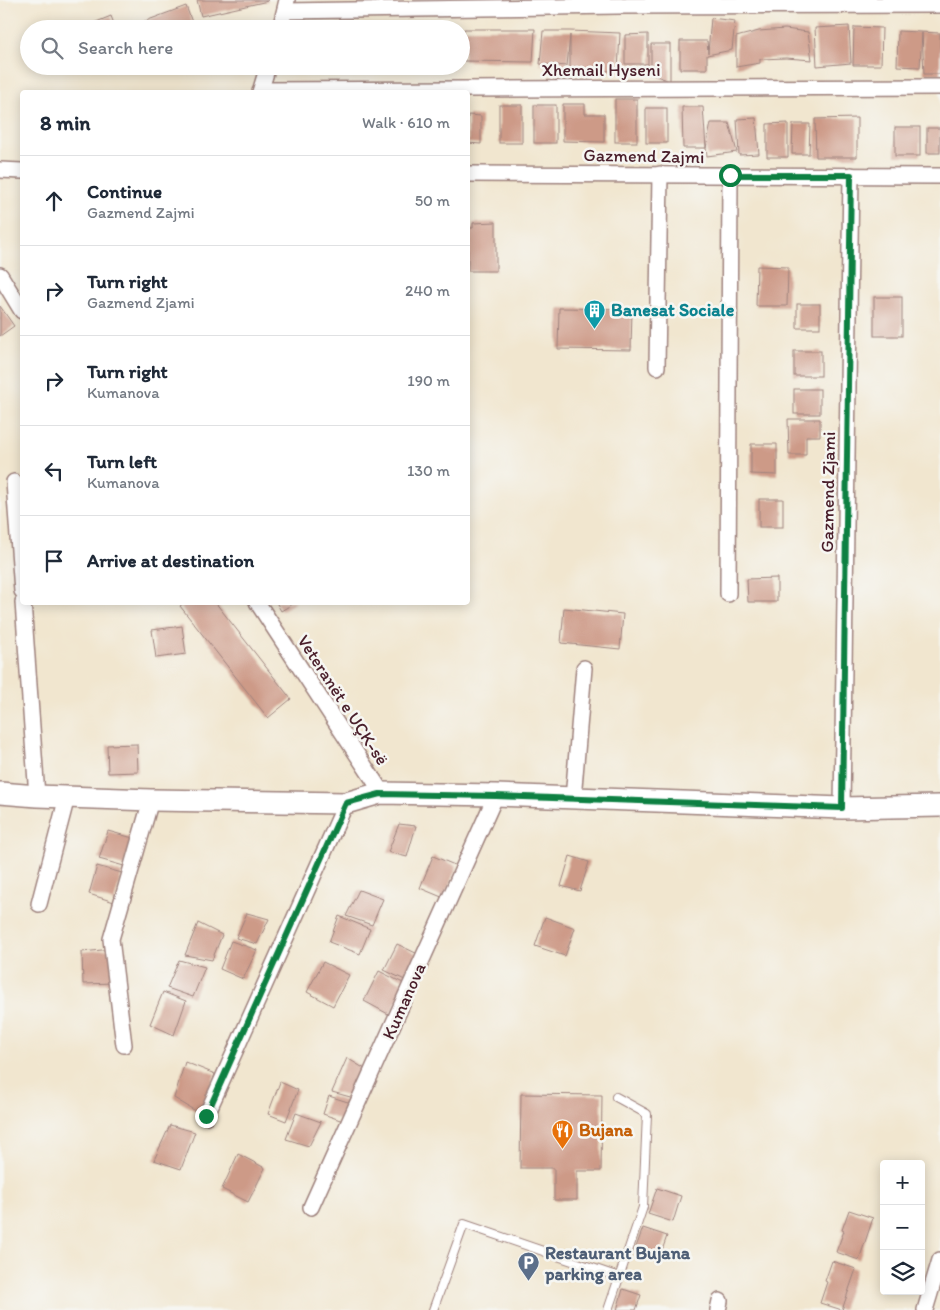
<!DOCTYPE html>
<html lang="en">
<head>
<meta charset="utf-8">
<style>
	:root { --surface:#fff; --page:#f2f2f3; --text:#1f2937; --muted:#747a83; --line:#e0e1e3 }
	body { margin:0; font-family:Itim,sans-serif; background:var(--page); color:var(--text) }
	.controls { position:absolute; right:15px; bottom:15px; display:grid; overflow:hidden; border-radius:5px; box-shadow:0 2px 12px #0003 }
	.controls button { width:45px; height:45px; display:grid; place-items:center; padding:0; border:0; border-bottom:1px solid var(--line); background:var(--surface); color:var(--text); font:25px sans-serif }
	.stop { position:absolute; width:15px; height:15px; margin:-11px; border:4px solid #0b8043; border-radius:50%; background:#fff }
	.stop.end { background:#0b8043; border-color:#fff; box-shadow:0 1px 5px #0008 }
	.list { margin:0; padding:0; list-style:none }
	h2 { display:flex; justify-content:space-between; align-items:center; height:65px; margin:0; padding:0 20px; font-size:21px }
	h2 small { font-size:16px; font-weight:400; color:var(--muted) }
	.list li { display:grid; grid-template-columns:32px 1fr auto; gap:15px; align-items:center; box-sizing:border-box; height:90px; padding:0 20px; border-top:1px solid var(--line) }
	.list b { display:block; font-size:19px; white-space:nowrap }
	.list p { margin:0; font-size:16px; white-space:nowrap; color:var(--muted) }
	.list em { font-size:16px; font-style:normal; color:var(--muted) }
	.icon { flex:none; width:28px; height:28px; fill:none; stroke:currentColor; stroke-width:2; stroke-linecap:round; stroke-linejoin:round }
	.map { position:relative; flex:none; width:940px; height:1310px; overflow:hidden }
	.search { position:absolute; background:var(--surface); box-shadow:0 2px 12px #0003; left:20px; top:20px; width:450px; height:55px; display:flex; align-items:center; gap:12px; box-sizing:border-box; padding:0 18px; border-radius:28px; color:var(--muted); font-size:19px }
	.panel { position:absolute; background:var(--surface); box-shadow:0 2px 12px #0003; left:20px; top:90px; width:450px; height:515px; border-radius:5px }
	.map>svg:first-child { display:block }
	.building { fill:#cd9a87 }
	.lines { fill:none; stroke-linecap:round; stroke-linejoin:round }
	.lane-casing { stroke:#9e827d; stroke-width:10 }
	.street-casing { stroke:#9e827d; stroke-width:18 }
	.secondary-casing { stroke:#9e827d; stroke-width:24 }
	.lane { stroke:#fff; stroke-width:8 }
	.street { stroke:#fff; stroke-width:15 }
	.secondary { stroke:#fff; stroke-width:21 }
	.route { stroke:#0b8043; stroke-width:6 }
	.labels { text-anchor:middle; stroke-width:5; stroke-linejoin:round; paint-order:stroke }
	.street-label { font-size:18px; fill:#4a1f2b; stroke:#f6f6f2 }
	.culture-label { font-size:18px; font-weight:bold; fill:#0d838f; stroke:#f6f6f2; text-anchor:start }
	.food-label { font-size:18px; font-weight:bold; fill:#c56008; stroke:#f6f6f2; text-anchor:start }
	.service-label { font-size:18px; font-weight:bold; fill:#4e5e75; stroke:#f6f6f2; text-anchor:start }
</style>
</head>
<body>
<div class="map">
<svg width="940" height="1310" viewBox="0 0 940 1310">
	<rect width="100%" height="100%" fill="#f6f6f2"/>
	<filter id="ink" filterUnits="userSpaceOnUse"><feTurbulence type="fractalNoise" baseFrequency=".02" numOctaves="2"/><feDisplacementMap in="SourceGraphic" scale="10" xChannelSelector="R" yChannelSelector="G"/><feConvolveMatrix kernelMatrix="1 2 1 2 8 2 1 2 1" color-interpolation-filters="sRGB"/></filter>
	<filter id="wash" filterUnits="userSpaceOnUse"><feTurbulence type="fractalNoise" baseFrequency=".0096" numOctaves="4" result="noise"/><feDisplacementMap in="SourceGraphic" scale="20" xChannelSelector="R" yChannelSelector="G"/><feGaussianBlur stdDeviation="1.12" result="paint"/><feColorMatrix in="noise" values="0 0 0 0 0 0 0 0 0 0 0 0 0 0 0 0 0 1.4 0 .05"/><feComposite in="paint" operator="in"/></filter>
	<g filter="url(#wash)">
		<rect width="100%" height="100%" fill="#f1e6cf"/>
		<g id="blocks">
			<g class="building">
				<polygon points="197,0 267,0 268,1 201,16"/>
				<polygon points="186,6 193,25 182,29 124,29"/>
				<polygon points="111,16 116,29 79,29"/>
				<polygon points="711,18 735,21 732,50 707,55 707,69 680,69 680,41 707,41 708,53"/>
				<polygon points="849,26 851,63 817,66 815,28"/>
				<polygon points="854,27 882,28 881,65 853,65"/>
				<polygon points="464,29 535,29 533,62 464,61"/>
				<polygon points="785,29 808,32 812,60 786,58 760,59 760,63 736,67 736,37 759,31"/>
				<polygon points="543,31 570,31 620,33 618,71 570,70 570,35 567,66 540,64"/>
				<polygon points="898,31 940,33 940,74 924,74 922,33 920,67 897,66"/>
				<polygon points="648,34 648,64 625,64 625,35"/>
				<polygon points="651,44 670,44 670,81 651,74"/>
				<polygon points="302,66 325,66 325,71 301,70"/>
				<rect x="615" y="99" width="22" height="43"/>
				<polygon points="563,104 585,104 585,114 604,114 604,142 563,141"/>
				<rect x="499" y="105" width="23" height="38"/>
				<rect x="534" y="105" width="22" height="38"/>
				<polygon points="682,107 703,107 706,148 683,148"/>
				<rect x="646" y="108" width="21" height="35"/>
				<polygon points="468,115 481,116 481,144 468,143"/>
				<polygon points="756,118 759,154 739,155 737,119"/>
				<polygon points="857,118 857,157 816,157 815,119"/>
				<polygon points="711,123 729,123 737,152 707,156 706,148"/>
				<polygon points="788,123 788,157 767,157 767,124"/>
				<polygon points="793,124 810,124 809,154 792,154"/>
				<rect x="895" y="127" width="25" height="29"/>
				<rect x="927" y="128" width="13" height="25"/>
				<polygon points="496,222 496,271 468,271 468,228 473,228 473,223"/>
				<polygon points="757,266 788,267 787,306 756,306"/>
				<rect x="874" y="297" width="28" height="39"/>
				<rect x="797" y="304" width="23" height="24"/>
				<polygon points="0,306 14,326 0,336"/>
				<polygon points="559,308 632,309 631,350 558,349"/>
				<rect x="794" y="351" width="27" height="25"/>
				<rect x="794" y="389" width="26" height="25"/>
				<polygon points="788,419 820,419 820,436 806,436 806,455 789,455"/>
				<polygon points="751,444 777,444 777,475 751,474"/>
				<rect x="759" y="499" width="24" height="28"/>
				<polygon points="777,578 777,602 748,602 747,579"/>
				<polygon points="185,602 215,602 291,699 268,718 180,606"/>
				<polygon points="276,602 296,602 281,611"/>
				<polygon points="564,608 623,614 620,649 561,643"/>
				<polygon points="182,626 186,654 156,658 152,630"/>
				<polygon points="137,744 138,772 108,773 107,745"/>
				<polygon points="399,824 416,826 407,857 388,852"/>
				<polygon points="108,831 133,838 124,866 99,859"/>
				<polygon points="433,856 457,866 444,898 420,888"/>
				<polygon points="570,856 589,862 580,891 561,886"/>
				<polygon points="97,866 122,873 114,902 89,894"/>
				<polygon points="359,890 383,899 372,925 346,916"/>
				<polygon points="247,913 269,919 257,944 236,938"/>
				<polygon points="339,916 370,929 360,954 329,942"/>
				<polygon points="545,917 575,928 565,956 535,946"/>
				<polygon points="198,923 222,935 212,960 185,955"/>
				<polygon points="231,941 257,950 243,979 220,969"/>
				<polygon points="397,944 422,956 409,982 384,970"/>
				<polygon points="112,949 114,983 83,984 82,952"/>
				<polygon points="179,960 205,967 193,997 167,988"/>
				<polygon points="323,962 349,975 333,1006 307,992"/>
				<polygon points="379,971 405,984 390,1015 364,1001"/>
				<polygon points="163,992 186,1001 174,1035 150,1024"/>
				<polygon points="347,1058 370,1072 354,1098 332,1092"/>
				<polygon points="185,1062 215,1074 202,1115 174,1098"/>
				<polygon points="280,1082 298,1090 286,1121 268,1114"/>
				<polygon points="521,1094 602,1095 601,1171 577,1171 577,1200 554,1200 554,1168 520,1168"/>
				<polygon points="329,1096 354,1104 346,1122 323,1114"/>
				<polygon points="296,1113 321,1122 309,1146 286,1139"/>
				<polygon points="170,1125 195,1132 181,1169 154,1160"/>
				<polygon points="238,1154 265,1168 248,1202 222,1189"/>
				<polygon points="657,1188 681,1196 673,1222 648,1214"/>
				<polygon points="849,1210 873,1218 859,1260 836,1252 844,1231 842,1230"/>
				<polygon points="643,1228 667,1236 658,1262 634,1253"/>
				<polygon points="832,1261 856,1269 842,1310 820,1303 827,1282 825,1281"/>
				<polygon points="623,1289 641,1295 636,1310 617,1310"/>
			</g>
		</g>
	</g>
	<g filter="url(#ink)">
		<use href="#blocks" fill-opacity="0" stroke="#9e827d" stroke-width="1"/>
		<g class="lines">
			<defs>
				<g id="lane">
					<polyline points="433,1310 464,1224 619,1277"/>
					<polyline points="608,1310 643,1207 647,1114 616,1097"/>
				</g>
				<g id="street">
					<polyline points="285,11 619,6 940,5"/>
					<polyline points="280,29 287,0"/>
					<polyline points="261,90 940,87"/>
					<polyline points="260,92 268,66"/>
					<polyline points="0,170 22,171"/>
					<polyline points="468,174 940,176"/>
					<polyline points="0,275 22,311"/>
					<polyline points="657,367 660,174"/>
					<polyline points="14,482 22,591"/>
					<polyline points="728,594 730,175"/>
					<polyline points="23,602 37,796"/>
					<polyline points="257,602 377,785 380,793"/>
					<polyline points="573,799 584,668"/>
					<polyline points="842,808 851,175"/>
					<polyline points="39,904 67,797"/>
					<polyline points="124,1045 111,939 151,800"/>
					<polyline points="206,1116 346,803"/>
					<polyline points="311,1207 496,795"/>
					<polyline points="718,1310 720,1301"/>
					<polyline points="925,1310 940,1260"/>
				</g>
				<polyline id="secondary" points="0,793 37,796 151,800 346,803 380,793 496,795 842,808 940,806"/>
			</defs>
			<use href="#lane" class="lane-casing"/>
			<use href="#street" class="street-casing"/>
			<use href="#secondary" class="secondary-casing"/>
			<use href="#lane" class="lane"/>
			<use href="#street" class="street"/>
			<use href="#secondary" class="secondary"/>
		</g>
	</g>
	<g class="lines" filter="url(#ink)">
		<polyline class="route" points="206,1116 346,803 380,794 496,796 842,808 851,175 730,175"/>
	</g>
	<defs>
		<symbol id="building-pin" viewBox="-11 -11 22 30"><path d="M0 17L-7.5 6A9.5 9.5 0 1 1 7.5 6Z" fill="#0f9aa8" stroke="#f6f6f2"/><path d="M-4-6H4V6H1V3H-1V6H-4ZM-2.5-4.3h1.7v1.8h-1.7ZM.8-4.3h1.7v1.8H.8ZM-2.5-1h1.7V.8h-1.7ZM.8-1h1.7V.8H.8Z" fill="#fff"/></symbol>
		<symbol id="restaurant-pin" viewBox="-11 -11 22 30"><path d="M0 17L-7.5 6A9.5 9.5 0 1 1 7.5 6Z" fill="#e8710a" stroke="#f6f6f2"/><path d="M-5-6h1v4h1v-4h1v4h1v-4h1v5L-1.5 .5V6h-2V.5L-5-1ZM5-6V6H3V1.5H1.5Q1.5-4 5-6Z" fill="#fff"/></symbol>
		<symbol id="parking-pin" viewBox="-11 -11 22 30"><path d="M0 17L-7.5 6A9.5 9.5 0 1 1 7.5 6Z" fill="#5c6f8a" stroke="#f6f6f2"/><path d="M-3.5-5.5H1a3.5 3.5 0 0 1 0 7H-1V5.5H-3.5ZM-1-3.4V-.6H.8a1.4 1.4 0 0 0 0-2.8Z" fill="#fff"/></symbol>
	</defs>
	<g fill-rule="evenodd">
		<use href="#building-pin" x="582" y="298" width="25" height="34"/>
		<use href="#restaurant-pin" x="550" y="1118" width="25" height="34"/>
		<use href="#parking-pin" x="516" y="1250" width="25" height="34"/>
	</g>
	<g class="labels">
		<g class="street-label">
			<text x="601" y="76">Xhemail Hyseni</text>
			<text transform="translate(644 156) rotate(1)" y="6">Gazmend Zajmi</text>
			<text transform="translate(828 492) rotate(-89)" y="6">Gazmend Zjami</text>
			<text transform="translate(343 700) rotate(57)" y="6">Veteranët e UÇK-së</text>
			<text transform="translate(404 1001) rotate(-66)" y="6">Kumanova</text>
		</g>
		<g class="culture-label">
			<text x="611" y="316">Banesat Sociale</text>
		</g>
		<g class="food-label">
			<text x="579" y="1136">Bujana</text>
		</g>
		<g class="service-label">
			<text x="545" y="1259">Restaurant Bujana<tspan x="545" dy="21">parking area</tspan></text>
		</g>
	</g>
</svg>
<div class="controls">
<button>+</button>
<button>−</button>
<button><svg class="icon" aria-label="layers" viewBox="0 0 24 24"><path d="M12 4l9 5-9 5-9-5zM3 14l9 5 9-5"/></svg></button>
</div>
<div class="stop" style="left:730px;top:175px"></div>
<div class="stop end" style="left:206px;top:1116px"></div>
<div class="search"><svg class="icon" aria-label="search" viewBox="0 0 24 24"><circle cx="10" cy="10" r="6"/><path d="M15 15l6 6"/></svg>Search here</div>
<section class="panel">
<h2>8 min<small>Walk · 610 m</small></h2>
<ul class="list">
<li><svg class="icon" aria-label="ahead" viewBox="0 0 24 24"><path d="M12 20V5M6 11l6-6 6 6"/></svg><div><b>Continue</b><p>Gazmend Zajmi</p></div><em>50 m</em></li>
<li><svg class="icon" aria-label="right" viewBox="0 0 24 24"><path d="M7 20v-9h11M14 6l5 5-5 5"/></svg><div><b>Turn right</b><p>Gazmend Zjami</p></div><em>240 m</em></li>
<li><svg class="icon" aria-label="right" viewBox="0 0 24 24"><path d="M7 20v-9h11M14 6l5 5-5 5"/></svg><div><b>Turn right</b><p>Kumanova</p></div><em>190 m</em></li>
<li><svg class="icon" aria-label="left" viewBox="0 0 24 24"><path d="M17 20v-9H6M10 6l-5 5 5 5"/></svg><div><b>Turn left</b><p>Kumanova</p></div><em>130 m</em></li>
<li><svg class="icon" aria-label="arrive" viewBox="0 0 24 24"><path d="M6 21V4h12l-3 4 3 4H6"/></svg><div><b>Arrive at destination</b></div></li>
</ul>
</section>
</div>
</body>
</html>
